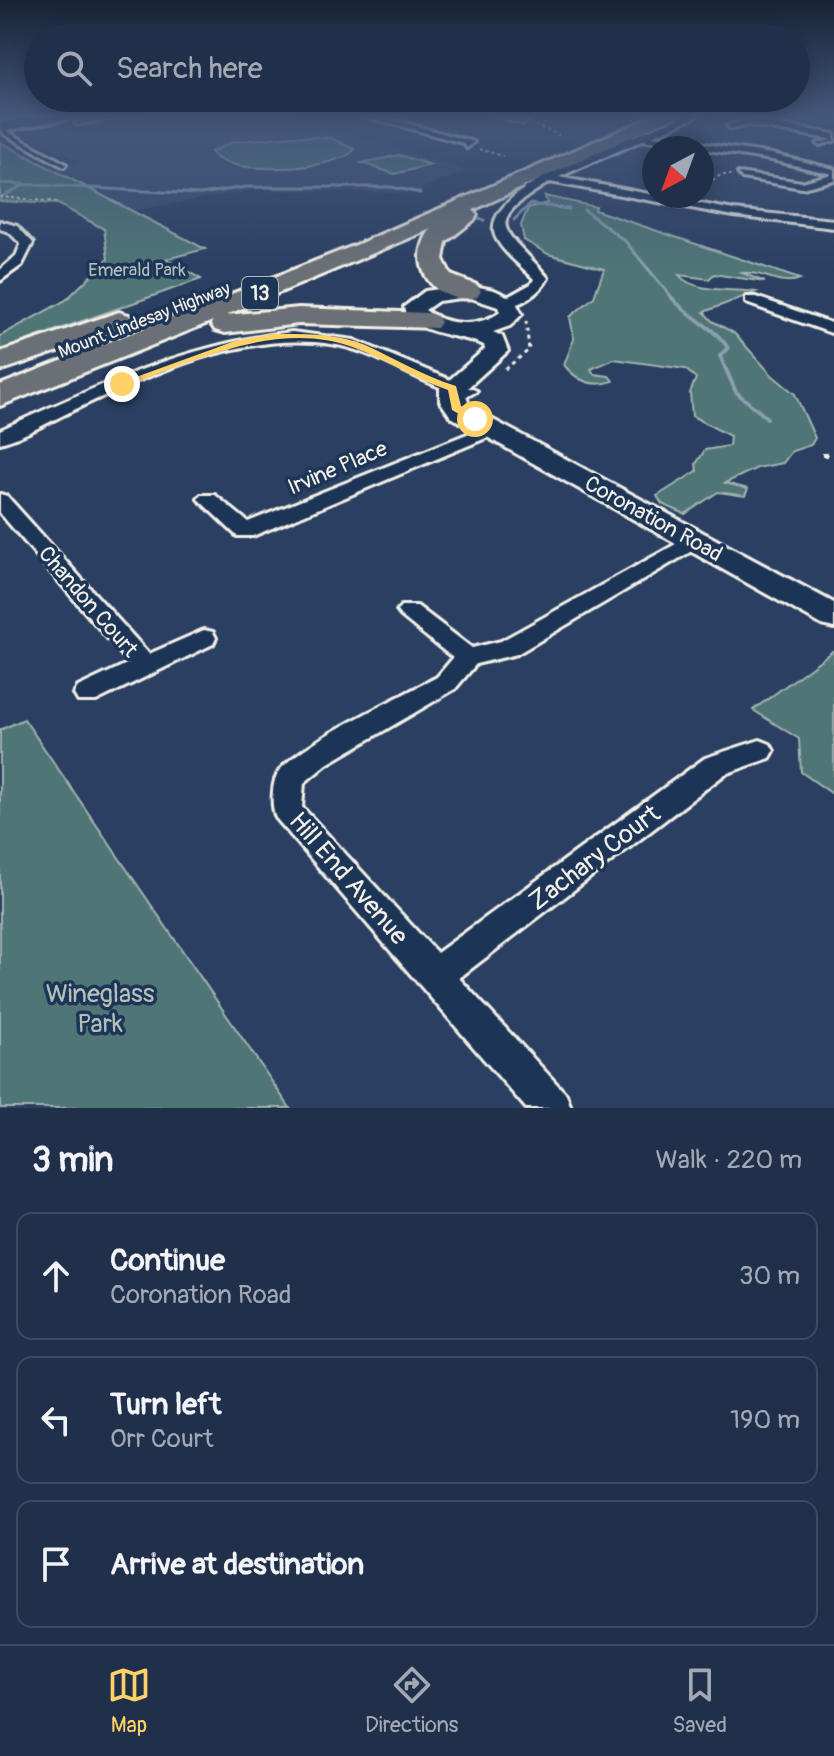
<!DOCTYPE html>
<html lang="en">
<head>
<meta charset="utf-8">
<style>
	:root { --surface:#202f4a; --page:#2d3b54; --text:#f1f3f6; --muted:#a2a9b5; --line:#3d4a62; --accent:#ffd166 }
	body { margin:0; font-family:Pangolin,sans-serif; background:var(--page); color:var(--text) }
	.compass { position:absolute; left:642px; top:136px; width:72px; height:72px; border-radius:50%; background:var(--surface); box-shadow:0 4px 20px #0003; rotate:221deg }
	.stop { position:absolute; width:24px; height:24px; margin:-18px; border:6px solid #ffd166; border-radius:50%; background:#fff }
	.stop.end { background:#ffd166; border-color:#fff; box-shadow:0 2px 8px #0008 }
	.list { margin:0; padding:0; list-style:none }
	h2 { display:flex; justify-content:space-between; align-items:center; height:104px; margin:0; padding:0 32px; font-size:34px }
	h2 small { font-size:26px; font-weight:400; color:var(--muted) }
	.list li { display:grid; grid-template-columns:52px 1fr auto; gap:24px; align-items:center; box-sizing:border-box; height:128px; margin:0 16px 16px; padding:0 16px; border:2px solid var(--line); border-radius:16px }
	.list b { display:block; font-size:30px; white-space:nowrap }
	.list p { margin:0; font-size:26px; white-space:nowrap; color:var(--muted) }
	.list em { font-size:26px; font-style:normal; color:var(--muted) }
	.icon { flex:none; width:44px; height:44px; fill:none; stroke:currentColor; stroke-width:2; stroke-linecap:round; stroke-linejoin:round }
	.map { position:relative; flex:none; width:834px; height:1108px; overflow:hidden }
	.search { position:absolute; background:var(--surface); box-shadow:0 4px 20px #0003; left:24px; right:24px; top:24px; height:88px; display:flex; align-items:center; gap:20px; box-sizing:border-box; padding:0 28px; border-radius:44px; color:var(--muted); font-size:30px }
	.sheet { height:536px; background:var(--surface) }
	nav { display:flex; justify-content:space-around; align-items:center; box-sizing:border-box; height:112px; border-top:2px solid var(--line); background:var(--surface); font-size:22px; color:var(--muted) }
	nav a { display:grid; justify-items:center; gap:4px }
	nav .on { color:var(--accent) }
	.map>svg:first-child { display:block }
	.built { fill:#394b6f; fill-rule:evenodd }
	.green { fill:#507576; stroke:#a2b3af; stroke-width:2 }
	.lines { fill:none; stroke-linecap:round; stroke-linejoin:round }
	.stream-far1 { stroke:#8a9fb0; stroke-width:3 }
	.stream { stroke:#8a9fb0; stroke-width:4 }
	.lane-casing { stroke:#f4f1e8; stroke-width:6 }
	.street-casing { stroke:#f4f1e8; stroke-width:6 }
	.secondary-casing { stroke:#f4f1e8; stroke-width:6 }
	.highway-casing { stroke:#f4f1e8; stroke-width:6 }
	.path-far2 { stroke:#f4f1e8; stroke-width:2; stroke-dasharray:3 3; stroke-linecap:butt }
	.path-far1 { stroke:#f4f1e8; stroke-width:3; stroke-dasharray:4 4; stroke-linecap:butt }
	.path { stroke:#f4f1e8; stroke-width:4; stroke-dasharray:6 6; stroke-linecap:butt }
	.lane { fill:#1d3557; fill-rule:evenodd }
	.street { fill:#1d3557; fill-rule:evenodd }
	.secondary { fill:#1d3557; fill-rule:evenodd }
	.highway { fill:#6b6f75; fill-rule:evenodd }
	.route { fill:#ffd166 }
	.labels { text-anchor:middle; stroke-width:7; stroke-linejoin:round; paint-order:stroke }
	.far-park-label { font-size:18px; fill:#b2bfba; stroke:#1d3557 }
	.far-street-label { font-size:18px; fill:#f4f1e8; stroke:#1d3557 }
	.shield { fill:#1d3557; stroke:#b4b9bc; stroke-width:2 }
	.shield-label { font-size:20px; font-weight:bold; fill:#f4f1e8 }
	.street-label { font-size:22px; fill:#f4f1e8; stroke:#1d3557 }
	.near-street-label { font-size:26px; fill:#f4f1e8; stroke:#1d3557 }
	.near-park-label { font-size:26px; fill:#b2bfba; stroke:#1d3557 }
</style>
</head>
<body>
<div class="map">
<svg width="834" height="1108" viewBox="0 0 834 1108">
	<rect width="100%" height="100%" fill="#2a3f62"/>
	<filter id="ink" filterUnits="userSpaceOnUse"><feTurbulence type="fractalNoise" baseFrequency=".0125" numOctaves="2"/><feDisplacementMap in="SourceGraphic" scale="16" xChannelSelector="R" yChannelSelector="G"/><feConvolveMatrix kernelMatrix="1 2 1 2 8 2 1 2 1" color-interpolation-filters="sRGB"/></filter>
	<g filter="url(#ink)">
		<path class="built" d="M106,115H292L466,171L412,193L255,190L132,211L0,142V131ZM23,135L77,161V162L55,166L2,138ZM293,136L331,138L340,159L280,167L226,164L232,142Z"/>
		<g class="green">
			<path d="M293,136L331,138L355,149C339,171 224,177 211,152L232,142Z"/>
			<polygon points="0,142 205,249 166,259 201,279 0,350 0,336 66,300 108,259 104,229 58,204 0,201"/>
			<polygon points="399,155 431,165 394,174 362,163"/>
			<path d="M545,196L596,207L595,210L800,279C780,287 762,270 742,273L765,282L714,274L709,279L679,275C693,293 735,289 756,292L704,312L712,321L734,333L772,375L795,394L815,438L811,445L792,451L783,463L757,468L725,483L748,489L745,496L718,492L685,514L662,504L657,496L697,471L696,464L705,450L729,446L730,436L692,416L690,393L696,378L685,369L614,359L591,369L594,374L609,376L613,381C593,388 577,381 564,365L574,339L570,317L594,297L604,269L548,254L524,240L521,225L528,208L547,203Z"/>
			<polygon points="834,650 834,795 801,772 799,739 753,710"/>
			<polygon points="24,719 290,1108 0,1108 0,730"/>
		</g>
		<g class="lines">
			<g class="stream-far1">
				<polyline points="0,183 200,194 246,187 391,187 420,193"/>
				<polyline points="3,196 24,185"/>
				<polyline points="584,210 625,241 674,300"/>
				<polyline points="471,218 484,220"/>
				<polyline points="514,220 530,204 569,209"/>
			</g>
			<path class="stream" d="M672,298C688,317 715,327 728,348L720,356L736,392L767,418"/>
			<defs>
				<g id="lane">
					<polygon points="77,115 88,115 7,130 8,132 66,164 64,167 4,134 2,129"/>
					<polygon points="108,115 140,115 117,116 115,118 77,124 75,123 111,116"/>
					<polygon points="834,139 834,141 819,145 817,144"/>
				</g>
				<g id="street">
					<polygon points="361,115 376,115 474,142 467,148 463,143"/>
					<polygon points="495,115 527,121 523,124"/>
					<path d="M687,115H699L652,136L772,154L834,169V180L802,188L742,178L738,173L802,182L832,174L772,160L643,140L559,177L734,210L834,220V228L734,216L550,182C476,226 508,229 548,278C540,293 519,308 502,306V300L531,284L534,279C523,267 497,248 494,232C486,183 649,132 687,115Z"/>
					<polygon points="748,119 834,134 834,140 748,125 731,129 727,126"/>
					<polygon points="0,221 17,226 33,243 22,265 0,281 0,270 16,256 21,244 9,232 0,229"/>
					<polygon points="746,297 756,297 834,324 834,334 746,303"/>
					<path d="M292,332L354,340L477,391L468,396C420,385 376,350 331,344C244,331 155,372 78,408C53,419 27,436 0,443V430C95,387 187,344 292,332Z"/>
					<polygon points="492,424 501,429 498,433 253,536 237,536 198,499 201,495 215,495 248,522"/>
					<polygon points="0,494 7,496 149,654 204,630 213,632 216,638 213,644 96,701 78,701 74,694 78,687 129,663 0,513"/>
					<path d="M694,534L705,540L702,545L517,654L476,664L455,689L327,764L304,783L302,807L437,953L705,758L760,740L770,744L774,751L770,758L725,774L459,978L566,1094L571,1108H526L276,818C271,807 271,781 280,770C304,741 400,697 437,677L453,658L401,616L397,611L401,606H417L472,648L501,641Z"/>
				</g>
				<g id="secondary">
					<polygon points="46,115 78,115 0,130 0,122"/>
					<path d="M468,285L494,290L514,299L522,314L510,326L493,332L502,336L508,351L465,390L469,407L834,603V628L822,625L451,417L440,401V388L485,349L484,345C462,334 409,335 404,307L425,291ZM468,297L498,307L500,312C479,328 446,326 425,310L438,301Z"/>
				</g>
				<g id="highway">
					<path d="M656,115H678L473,210L477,215L474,220L446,242L443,259L451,275L477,285L481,291L477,297C436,307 404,265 431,229L226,315L299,308L427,313L437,316L441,322L437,328L299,324L225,333L215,330L211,324L213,321L0,406V385L356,245Z"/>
					<polygon points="119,312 129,315 133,321 129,327 0,371 0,352"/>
				</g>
			</defs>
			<use href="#lane" class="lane-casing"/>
			<use href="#street" class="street-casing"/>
			<use href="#secondary" class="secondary-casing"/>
			<use href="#highway" class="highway-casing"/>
			<g class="path-far2">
				<polyline points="714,115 726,117"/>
				<polyline points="535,125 559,135"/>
				<polyline points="479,149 503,156"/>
				<polyline points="702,186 721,175 731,175"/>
				<polyline points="0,197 57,202"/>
			</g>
			<polyline class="path-far1" points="505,369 529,350 526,321"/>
			<polyline class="path" points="822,455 834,455"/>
			<use href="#lane" class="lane"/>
			<use href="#street" class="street"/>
			<use href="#secondary" class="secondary"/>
			<use href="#highway" class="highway"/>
		</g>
	</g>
	<linearGradient id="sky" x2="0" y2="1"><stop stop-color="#172336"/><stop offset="0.43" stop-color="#44587c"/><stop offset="1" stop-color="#44587c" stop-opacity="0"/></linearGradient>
	<rect width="834" height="270" fill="url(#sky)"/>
	<path class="route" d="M272,334C302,334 336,333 365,345C396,359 423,376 456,386L461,406L480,419L471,421L452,410L448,390C416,379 389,361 358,349C280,318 197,360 125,386L117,384L235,341Z"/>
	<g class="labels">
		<g class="far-park-label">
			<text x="137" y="276">Emerald Park</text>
		</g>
		<g class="far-street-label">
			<text transform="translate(144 320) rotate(-21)" y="6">Mount Lindesay Highway</text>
		</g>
		<rect class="shield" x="242" y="277" width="36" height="32" rx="6"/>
		<g class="shield-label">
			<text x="260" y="300">13</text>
		</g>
		<g class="street-label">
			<text transform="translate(337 467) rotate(-23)" y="8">Irvine Place</text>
			<text transform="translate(654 518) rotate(29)" y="8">Coronation Road</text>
			<text transform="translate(89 601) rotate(49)" y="8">Chandon Court</text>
		</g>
		<g class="near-street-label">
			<text transform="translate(594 857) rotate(-37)" y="9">Zachary Court</text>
			<text transform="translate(349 878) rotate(49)" y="9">Hill End Avenue</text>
		</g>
		<g class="near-park-label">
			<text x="100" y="1002">Wineglass<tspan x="100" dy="30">Park</tspan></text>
		</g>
	</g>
</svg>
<svg class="compass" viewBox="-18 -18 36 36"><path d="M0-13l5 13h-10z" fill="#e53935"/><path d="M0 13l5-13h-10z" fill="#a2a9b5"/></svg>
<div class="stop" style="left:475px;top:419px"></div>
<div class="stop end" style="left:122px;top:384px"></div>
<div class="search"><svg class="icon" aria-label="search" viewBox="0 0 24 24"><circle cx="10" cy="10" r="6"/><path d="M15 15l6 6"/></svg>Search here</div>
</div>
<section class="sheet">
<h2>3 min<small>Walk · 220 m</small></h2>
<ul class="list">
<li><svg class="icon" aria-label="ahead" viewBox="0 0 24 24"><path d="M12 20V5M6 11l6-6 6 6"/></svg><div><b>Continue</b><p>Coronation Road</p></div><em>30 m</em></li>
<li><svg class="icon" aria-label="left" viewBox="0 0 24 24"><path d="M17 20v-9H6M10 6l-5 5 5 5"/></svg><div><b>Turn left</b><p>Orr Court</p></div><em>190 m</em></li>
<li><svg class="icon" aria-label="arrive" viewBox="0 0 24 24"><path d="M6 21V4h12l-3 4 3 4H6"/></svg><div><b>Arrive at destination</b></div></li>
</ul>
</section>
<nav>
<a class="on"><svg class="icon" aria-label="map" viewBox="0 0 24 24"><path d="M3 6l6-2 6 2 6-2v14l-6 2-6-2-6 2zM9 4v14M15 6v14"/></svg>Map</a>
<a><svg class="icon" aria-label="directions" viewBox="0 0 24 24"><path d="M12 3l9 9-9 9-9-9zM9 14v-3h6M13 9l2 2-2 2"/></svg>Directions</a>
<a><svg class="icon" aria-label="saved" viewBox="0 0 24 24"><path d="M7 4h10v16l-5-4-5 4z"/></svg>Saved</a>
</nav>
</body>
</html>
